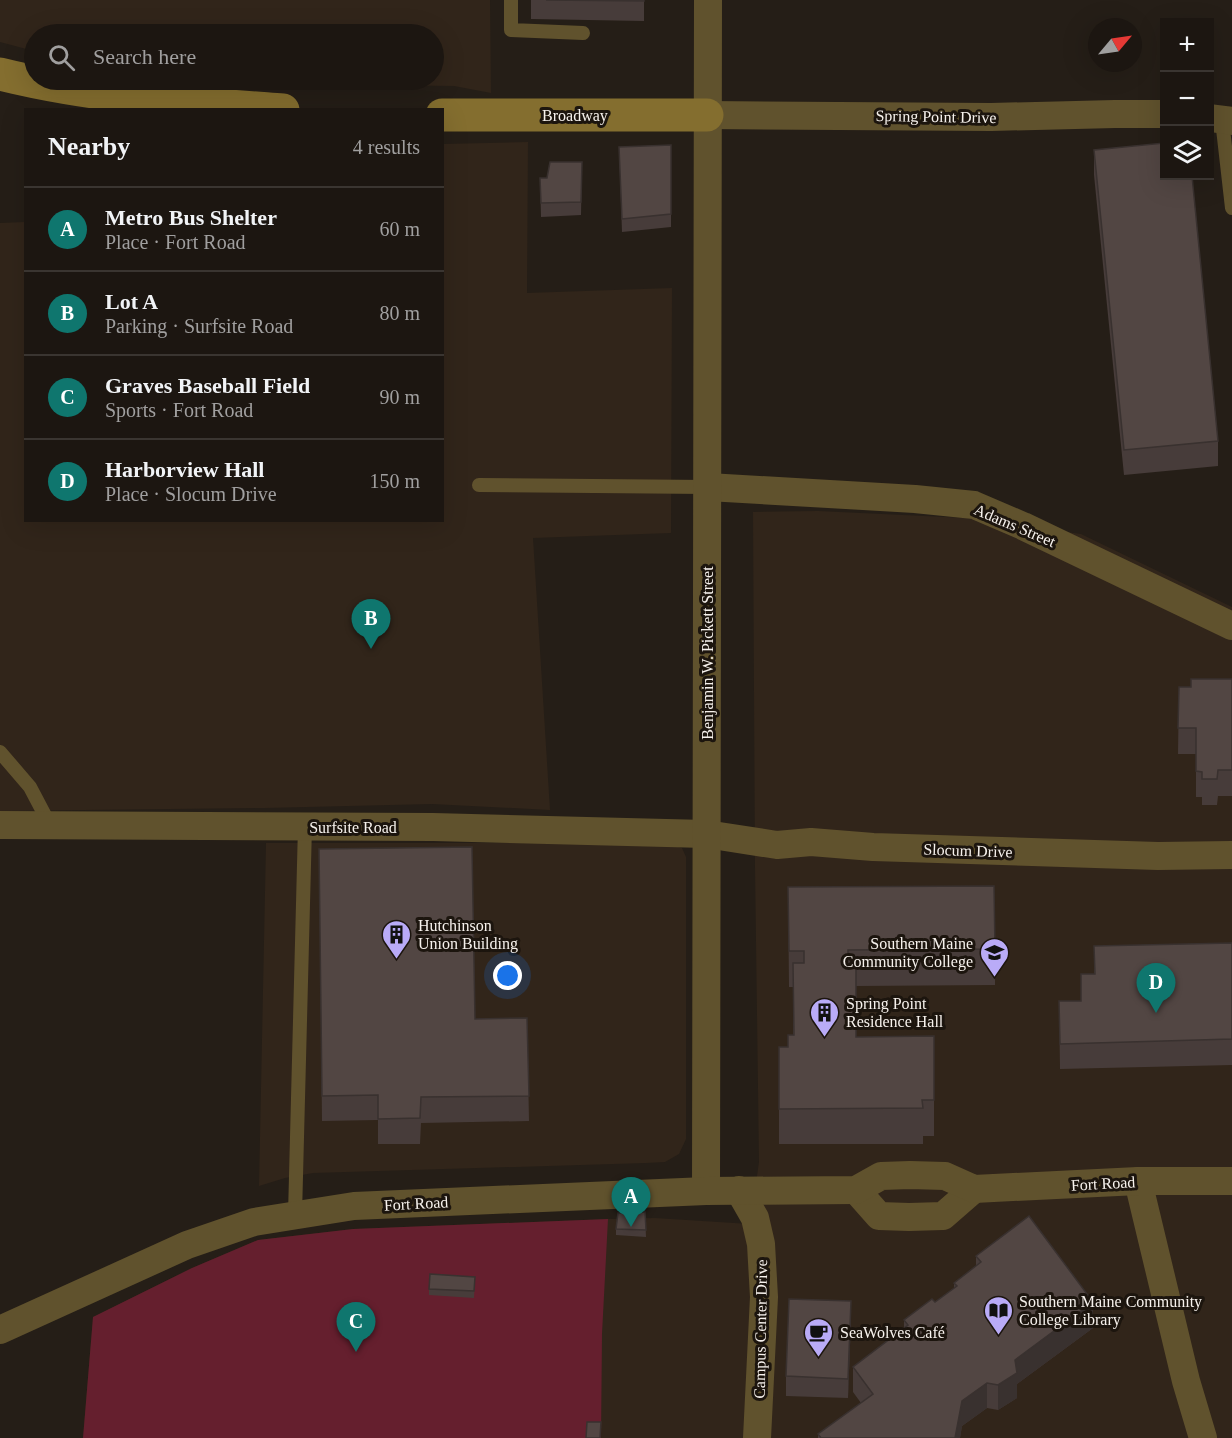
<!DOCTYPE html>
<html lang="en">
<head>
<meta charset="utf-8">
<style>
	:root { --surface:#1c1611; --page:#29231f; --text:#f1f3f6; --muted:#a09f9f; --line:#3a3531; --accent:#0f766e }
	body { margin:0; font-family:Georgia,serif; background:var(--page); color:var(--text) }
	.controls { position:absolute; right:18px; top:18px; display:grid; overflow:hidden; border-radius:0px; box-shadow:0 6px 24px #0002 }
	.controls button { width:54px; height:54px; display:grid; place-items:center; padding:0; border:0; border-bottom:2px solid var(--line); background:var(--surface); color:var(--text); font:30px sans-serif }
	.compass { position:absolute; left:1088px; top:18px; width:54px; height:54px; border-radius:50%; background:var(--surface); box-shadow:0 6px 24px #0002; rotate:61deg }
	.you { position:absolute; left:508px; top:976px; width:21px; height:21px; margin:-15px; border:4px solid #fff; border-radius:50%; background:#1a73e8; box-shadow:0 0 0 9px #1a73e833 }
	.badge { display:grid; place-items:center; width:39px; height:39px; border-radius:50%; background:var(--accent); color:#fff; font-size:20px; font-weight:700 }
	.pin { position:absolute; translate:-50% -50px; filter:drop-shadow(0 2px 3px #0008) }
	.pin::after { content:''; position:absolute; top:32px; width:21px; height:18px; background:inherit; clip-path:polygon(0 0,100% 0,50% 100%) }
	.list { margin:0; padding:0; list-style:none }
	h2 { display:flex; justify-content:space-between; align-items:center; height:78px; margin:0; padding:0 24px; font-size:26px }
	h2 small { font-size:20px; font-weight:400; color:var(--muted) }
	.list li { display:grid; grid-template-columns:39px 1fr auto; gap:18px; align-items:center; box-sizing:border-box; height:84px; padding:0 24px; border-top:2px solid var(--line) }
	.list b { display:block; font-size:22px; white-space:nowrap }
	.list p { margin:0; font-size:20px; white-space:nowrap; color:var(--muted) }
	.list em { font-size:20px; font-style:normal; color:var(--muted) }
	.icon { flex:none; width:33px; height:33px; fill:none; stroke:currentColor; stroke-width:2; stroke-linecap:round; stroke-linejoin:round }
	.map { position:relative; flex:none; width:1232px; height:1438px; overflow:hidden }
	.search { position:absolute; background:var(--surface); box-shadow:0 6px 24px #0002; left:24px; top:24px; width:420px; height:66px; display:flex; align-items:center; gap:15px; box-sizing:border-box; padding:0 21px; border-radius:33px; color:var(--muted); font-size:22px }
	.panel { position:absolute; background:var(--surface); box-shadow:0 6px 24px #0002; left:24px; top:108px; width:420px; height:414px; border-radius:0px }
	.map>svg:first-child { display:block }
	.built { fill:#31251a }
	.green { fill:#651f2e }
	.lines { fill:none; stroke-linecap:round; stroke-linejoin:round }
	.lane { stroke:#60522d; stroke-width:14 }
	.street { stroke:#60522d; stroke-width:28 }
	.secondary { stroke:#846e2f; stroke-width:33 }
	.wall { fill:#473c3a }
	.shaded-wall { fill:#39312f }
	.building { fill:#524643; stroke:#39312f; stroke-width:1.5 }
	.labels { text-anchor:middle; stroke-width:6; stroke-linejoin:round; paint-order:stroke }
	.street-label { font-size:16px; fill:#f7f2ed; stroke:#1c150e }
	.poi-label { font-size:16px; fill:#f7f2ed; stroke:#1c150e; text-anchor:start }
</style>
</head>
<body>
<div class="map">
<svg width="1232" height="1438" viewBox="0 0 1232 1438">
	<rect width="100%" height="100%" fill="#251e17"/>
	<g class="built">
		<polygon points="0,0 490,0 491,93 454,86 302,84 222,80 434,80 434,34 34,34 34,51 0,42"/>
		<polygon points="528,142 527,293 672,288 671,533 533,538 550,810 432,804 265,808 0,811 0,223 25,222 26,520 442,520 443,144"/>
		<polygon points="818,511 967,518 1081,534 1232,607 1232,1438 83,1438 93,1317 192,1268 258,1240 353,1229 608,1219 655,1218 750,1224 759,1162 755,868 753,512"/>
		<polygon points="266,843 665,843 682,848 686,857 686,1139 679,1154 665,1162 646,1163 313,1173 285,1178 259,1186"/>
	</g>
	<polygon class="green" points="608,1219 602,1334 601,1438 83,1438 93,1317 192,1268 258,1240 353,1229"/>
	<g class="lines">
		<g class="lane">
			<polyline points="511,0 511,30 583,33"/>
			<polyline points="1222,120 1232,208"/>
			<polyline points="479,485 708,487"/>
			<polyline points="0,752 30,787 50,825"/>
			<polyline points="295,1215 305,826"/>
		</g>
		<g class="street">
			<polyline points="707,115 991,117 1115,114 1164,114"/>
			<polyline points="1210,118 1232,121"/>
			<polyline points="708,487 915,499 974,505 1023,526 1232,626"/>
			<polyline points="0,825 433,827 706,834 777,845 811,842 873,847 1158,856 1232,855"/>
			<polyline points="1138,1181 1186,1381 1203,1438"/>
			<polyline points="739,1190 755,1218 761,1244 764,1297 757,1438"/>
			<polyline points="856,1190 879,1216 909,1217 943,1216 974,1189"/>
			<polyline points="706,1191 708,0"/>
			<polyline points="0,1330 187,1245 254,1222 354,1206 706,1191 856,1190 881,1176 910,1175 945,1176 974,1189 1138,1181 1232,1181"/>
		</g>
		<g class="secondary">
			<path d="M0,74C92,97 188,103 283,110"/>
			<polyline points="442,115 707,115"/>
		</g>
	</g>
	<g class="wall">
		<polygon points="531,0 644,0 644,21 531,19"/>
		<polygon points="671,145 671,227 622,232 619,147"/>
		<polygon points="1094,150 1218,441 1218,466 1124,475 1094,175"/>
		<polygon points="582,162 581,215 541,217 540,178 547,178"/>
		<polygon points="1232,679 1232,796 1218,796 1217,805 1202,805 1202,797 1196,797 1196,754 1178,754 1179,687 1191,687"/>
		<polygon points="319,849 475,1019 527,1018 529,1121 421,1123 420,1144 378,1144 378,1120 322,1121"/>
		<polygon points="788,887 995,949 995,985 856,986 856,1037 934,1036 934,1136 923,1136 923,1144 779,1144 779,1047 788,1047 793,1035 793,987 789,987"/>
		<polygon points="1232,943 1232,1065 1060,1069 1059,1001 1081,1001 1081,974 1094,974 1094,946"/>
		<polygon points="645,1212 646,1237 616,1235 616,1229"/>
		<polygon points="976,1256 1093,1328 1017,1384 1017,1398 998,1410 987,1408 962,1426 960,1438 818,1438 818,1434 861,1403 853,1392 853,1367 904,1329 904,1320 935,1302 954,1288 954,1283 976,1266"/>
		<polygon points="475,1277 474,1298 429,1295 429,1289"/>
		<polygon points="851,1320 848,1398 786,1396 786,1376"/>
	</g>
	<g class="shaded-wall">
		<polygon points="851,1301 851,1320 848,1398 848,1379"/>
		<polygon points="1093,1302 1093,1328 1017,1384 1017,1398 998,1410 998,1385 1015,1360"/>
		<polygon points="987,1383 987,1408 962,1426 960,1438 955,1438 962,1401"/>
	</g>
	<g class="building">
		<polygon points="546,0 644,0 644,1"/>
		<polygon points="1164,143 1164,176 1192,176 1218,441 1124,450 1094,150"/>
		<polygon points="671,145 671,214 622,219 619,147"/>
		<polygon points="550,162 582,162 581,202 541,203 540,178 547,178"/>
		<polygon points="1191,679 1232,679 1232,770 1218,770 1217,779 1202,779 1202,772 1196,771 1196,728 1178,728 1179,687 1191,687"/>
		<polygon points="472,847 475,1019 527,1018 529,1096 421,1097 420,1118 378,1119 378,1095 322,1096 319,849"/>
		<polygon points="994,886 995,949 848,950 848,967 856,967 856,1037 934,1036 934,1100 922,1100 923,1108 779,1109 779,1047 788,1047 788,1035 794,1035 793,963 804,963 804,951 789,951 788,887"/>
		<polygon points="1232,943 1232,1039 1060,1044 1059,1001 1081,1001 1081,974 1095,974 1094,946"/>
		<polygon points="645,1212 646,1230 616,1229 618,1213"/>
		<polygon points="1029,1216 1093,1302 1015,1360 1017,1373 998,1385 987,1383 962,1401 955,1438 821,1438 818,1434 873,1394 853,1367 908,1325 904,1320 932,1299 935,1302 957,1286 954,1283 981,1262 976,1256"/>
		<polygon points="430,1274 475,1277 474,1291 429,1289"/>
		<polygon points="789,1299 851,1301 848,1379 786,1376"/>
		<polygon points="587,1422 601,1422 600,1438 586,1438"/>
	</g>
	<defs>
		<symbol id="building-pin" viewBox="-11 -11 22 30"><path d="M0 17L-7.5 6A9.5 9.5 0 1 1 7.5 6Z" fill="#b9abf7" stroke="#1c150e"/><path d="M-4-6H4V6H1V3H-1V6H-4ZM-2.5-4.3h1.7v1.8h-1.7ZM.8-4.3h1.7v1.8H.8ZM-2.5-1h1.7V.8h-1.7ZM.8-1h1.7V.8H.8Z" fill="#111"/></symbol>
		<symbol id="university-pin" viewBox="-11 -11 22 30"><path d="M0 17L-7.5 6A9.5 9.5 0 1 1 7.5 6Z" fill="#b9abf7" stroke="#1c150e"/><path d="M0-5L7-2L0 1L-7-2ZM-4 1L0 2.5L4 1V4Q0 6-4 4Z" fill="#111"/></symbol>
		<symbol id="library-pin" viewBox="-11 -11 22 30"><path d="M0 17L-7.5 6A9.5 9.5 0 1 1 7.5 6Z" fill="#b9abf7" stroke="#1c150e"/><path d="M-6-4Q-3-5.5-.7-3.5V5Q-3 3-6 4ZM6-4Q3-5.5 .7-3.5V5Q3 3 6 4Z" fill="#111"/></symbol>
		<symbol id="cafe-pin" viewBox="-11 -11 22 30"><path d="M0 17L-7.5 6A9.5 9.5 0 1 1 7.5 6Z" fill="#b9abf7" stroke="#1c150e"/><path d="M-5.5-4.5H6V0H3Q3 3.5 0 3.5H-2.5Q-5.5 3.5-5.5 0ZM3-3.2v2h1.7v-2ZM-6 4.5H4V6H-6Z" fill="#111"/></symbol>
	</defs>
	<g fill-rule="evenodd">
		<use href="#building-pin" x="380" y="918" width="33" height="45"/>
		<use href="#university-pin" x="978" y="936" width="33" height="45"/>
		<use href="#building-pin" x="808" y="996" width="33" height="45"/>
		<use href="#library-pin" x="982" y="1294" width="33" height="45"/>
		<use href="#cafe-pin" x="802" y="1316" width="33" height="45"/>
	</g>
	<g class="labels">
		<g class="street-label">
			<text x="575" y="121">Broadway</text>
			<text transform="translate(936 116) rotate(1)" y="6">Spring Point Drive</text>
			<text transform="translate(1015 525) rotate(23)" y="6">Adams Street</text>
			<text transform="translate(707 653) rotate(-90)" y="6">Benjamin W. Pickett Street</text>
			<text x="353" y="833">Surfsite Road</text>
			<text transform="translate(968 850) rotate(2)" y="6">Slocum Drive</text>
			<text transform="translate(1103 1183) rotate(-3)" y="6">Fort Road</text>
			<text transform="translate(416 1203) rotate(-3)" y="6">Fort Road</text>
			<text transform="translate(760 1329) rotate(-89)" y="6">Campus Center Drive</text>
		</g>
		<g class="poi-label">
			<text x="418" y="931">Hutchinson<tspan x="418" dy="18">Union Building</tspan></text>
			<text x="973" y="949" text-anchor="end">Southern Maine<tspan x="973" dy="18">Community College</tspan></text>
			<text x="846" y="1009">Spring Point<tspan x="846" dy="18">Residence Hall</tspan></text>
			<text x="1019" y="1307">Southern Maine Community<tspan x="1019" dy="18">College Library</tspan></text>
			<text x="840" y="1338">SeaWolves Café</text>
		</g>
	</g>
</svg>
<div class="controls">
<button>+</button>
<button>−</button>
<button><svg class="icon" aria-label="layers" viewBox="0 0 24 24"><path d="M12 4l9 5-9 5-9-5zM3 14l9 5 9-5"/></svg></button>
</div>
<svg class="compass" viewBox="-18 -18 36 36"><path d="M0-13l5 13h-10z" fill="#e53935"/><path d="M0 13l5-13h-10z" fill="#a09f9f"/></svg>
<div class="you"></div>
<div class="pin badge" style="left:631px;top:1227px">A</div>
<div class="pin badge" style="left:371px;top:649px">B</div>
<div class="pin badge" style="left:356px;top:1352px">C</div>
<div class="pin badge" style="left:1156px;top:1013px">D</div>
<div class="search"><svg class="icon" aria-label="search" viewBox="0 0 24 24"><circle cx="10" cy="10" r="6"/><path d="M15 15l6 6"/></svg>Search here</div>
<section class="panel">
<h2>Nearby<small>4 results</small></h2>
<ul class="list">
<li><span class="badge">A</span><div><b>Metro Bus Shelter</b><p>Place · Fort Road</p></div><em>60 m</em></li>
<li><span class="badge">B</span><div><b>Lot A</b><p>Parking · Surfsite Road</p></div><em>80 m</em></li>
<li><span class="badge">C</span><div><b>Graves Baseball Field</b><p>Sports · Fort Road</p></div><em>90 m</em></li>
<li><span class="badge">D</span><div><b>Harborview Hall</b><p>Place · Slocum Drive</p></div><em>150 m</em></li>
</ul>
</section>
</div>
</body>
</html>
